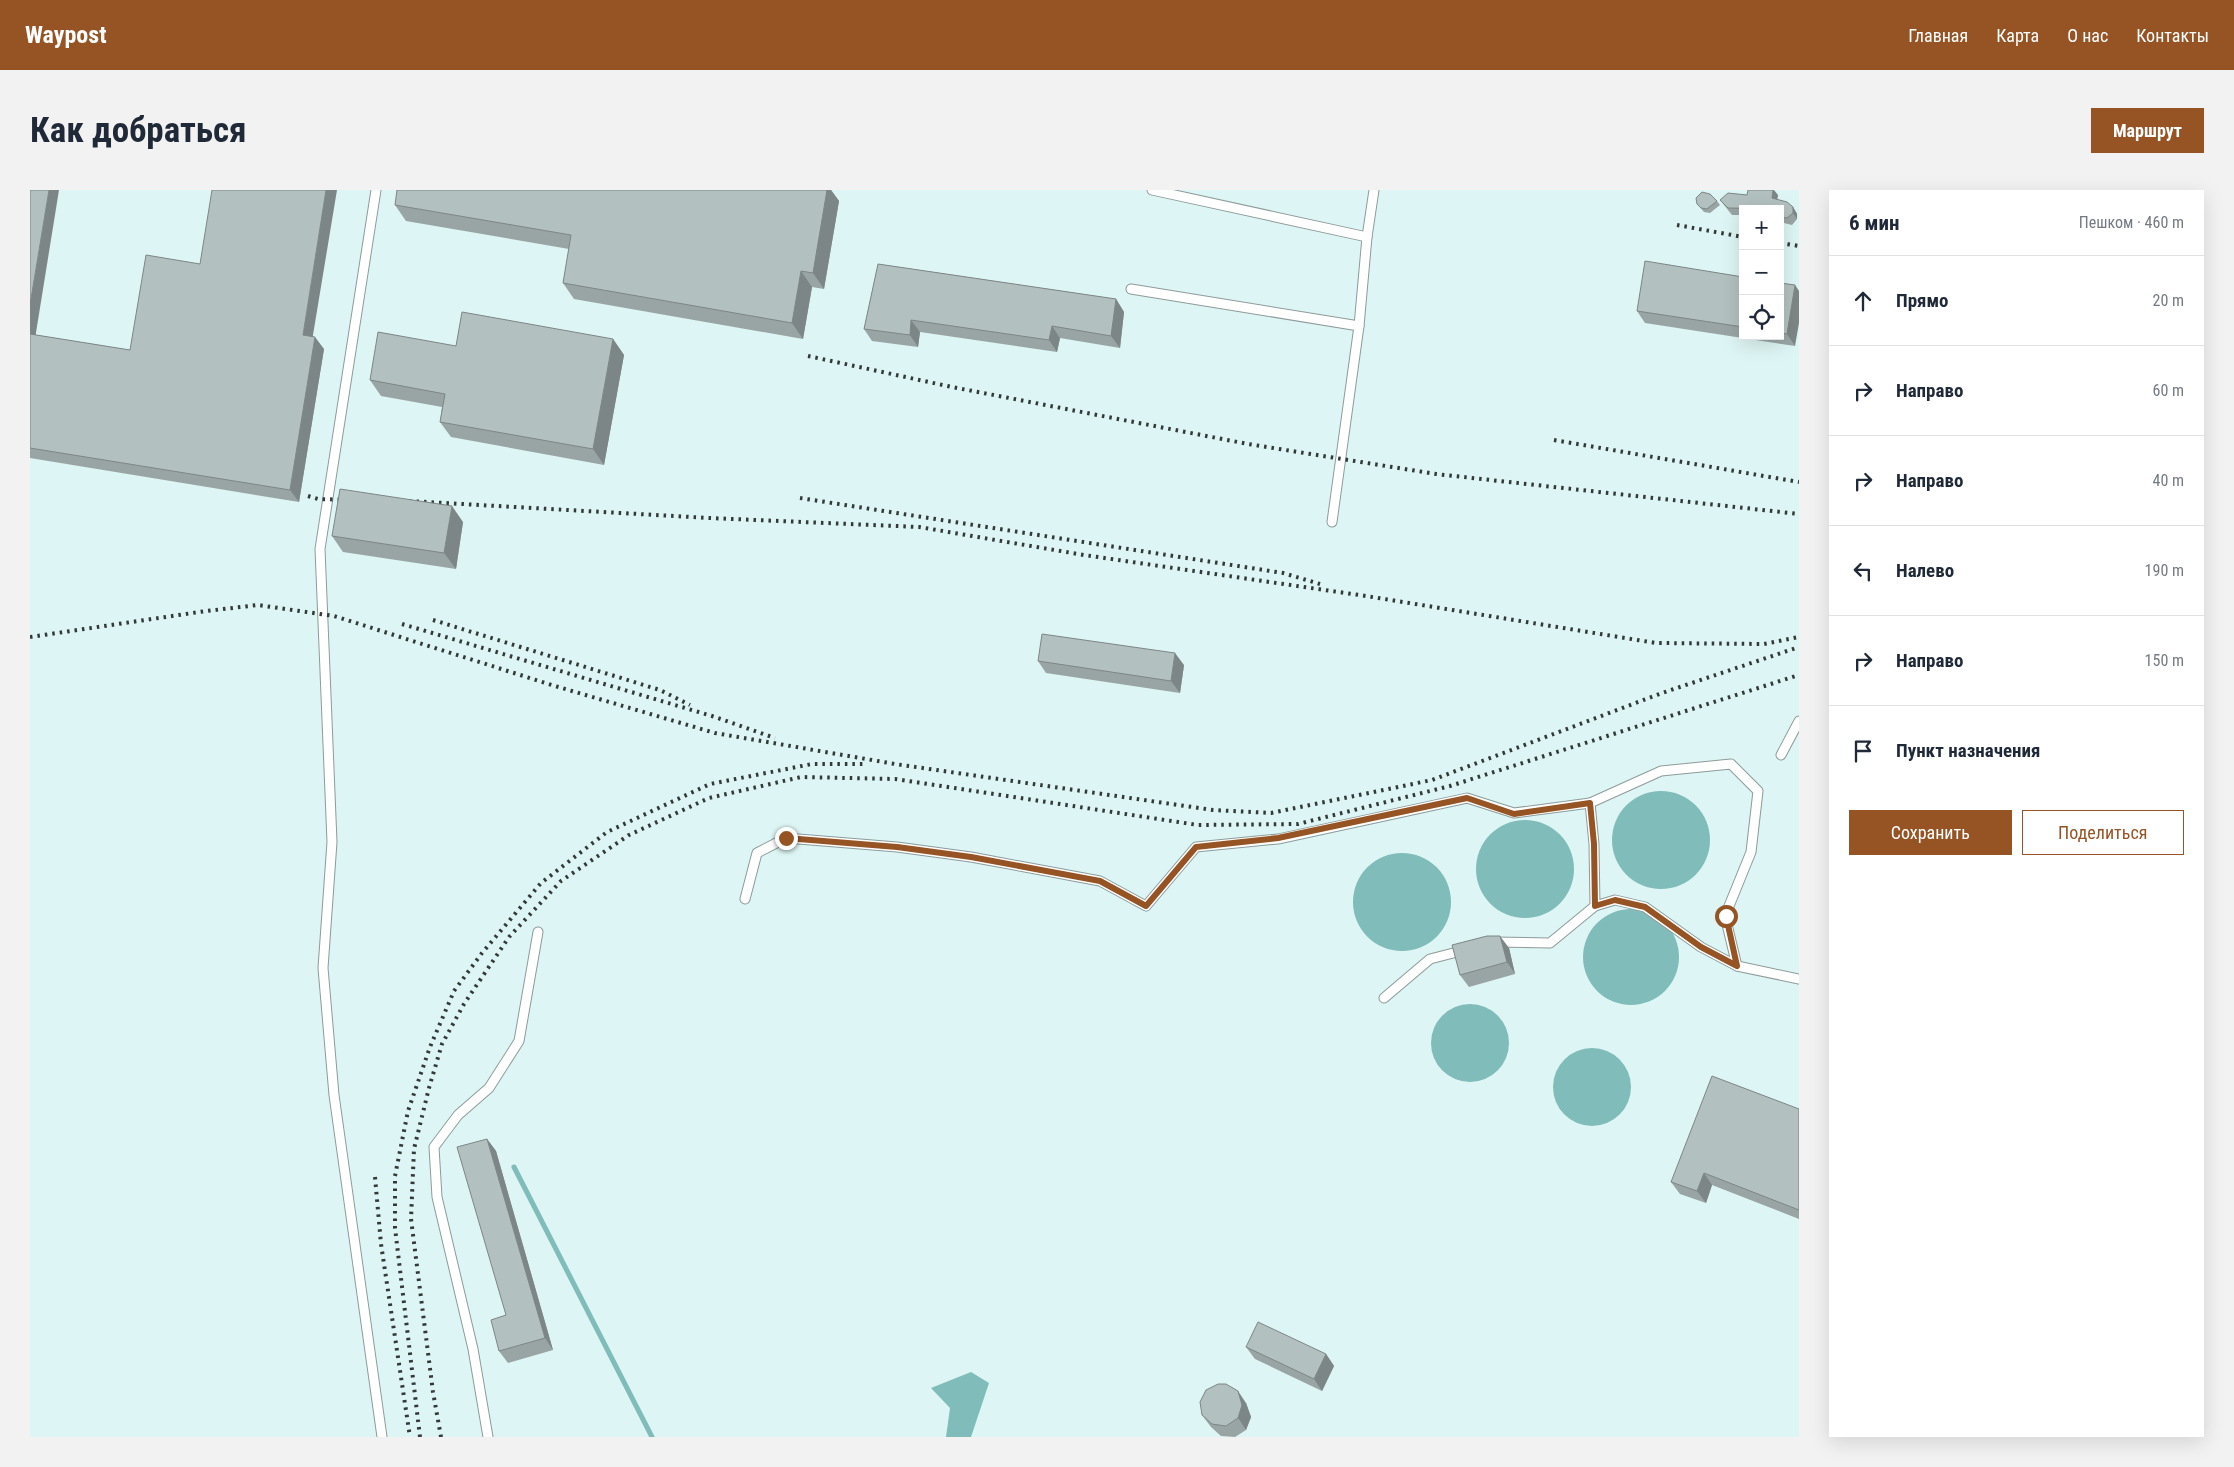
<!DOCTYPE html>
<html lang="ru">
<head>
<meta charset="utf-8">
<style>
	:root { --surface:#fff; --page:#f2f2f3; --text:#1f2937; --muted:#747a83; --line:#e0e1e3; --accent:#965324 }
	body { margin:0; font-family:"Roboto Condensed",sans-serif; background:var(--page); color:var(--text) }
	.controls { position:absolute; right:15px; top:15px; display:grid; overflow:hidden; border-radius:0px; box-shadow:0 5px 20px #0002 }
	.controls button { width:45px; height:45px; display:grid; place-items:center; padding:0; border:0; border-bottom:1px solid var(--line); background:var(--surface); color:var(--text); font:25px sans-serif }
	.stop { position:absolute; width:15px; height:15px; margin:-11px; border:4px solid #965324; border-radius:50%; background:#fff }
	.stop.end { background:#965324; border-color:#fff; box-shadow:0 1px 5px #0008 }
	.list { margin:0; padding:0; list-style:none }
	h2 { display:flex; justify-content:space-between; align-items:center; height:65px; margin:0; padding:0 20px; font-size:21px }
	h2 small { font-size:16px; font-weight:400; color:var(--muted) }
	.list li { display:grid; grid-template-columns:32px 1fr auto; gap:15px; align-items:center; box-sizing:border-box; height:90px; padding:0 20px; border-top:1px solid var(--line) }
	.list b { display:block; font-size:19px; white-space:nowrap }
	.list em { font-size:16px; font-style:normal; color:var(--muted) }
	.actions { display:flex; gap:10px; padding:15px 20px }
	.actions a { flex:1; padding:11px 0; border:1px solid var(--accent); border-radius:0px; text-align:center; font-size:18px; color:var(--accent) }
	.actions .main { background:var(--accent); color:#fff }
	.icon { flex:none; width:28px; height:28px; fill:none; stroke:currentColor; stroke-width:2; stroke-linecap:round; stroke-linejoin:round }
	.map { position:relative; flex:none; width:1769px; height:1247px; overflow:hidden; border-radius:0px }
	header { display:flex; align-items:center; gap:30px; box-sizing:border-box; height:70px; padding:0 25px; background:var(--accent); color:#fff }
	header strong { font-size:24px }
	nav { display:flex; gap:28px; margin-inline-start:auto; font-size:18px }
	.intro { display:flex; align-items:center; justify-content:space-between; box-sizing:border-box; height:120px; padding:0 30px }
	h1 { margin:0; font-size:35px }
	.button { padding:12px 22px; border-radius:0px; background:var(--accent); color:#fff; font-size:18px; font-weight:700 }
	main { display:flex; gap:30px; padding:0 30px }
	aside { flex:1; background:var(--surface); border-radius:0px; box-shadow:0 5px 20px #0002 }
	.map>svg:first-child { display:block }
	.built { fill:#ddf5f4; fill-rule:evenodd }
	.water { fill:#80bcba }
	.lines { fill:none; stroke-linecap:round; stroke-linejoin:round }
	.stream { stroke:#80bcba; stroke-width:5 }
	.service-casing { stroke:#8d9b9a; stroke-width:11 }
	.service { stroke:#fff; stroke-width:9 }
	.rail { stroke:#333939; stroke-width:4; stroke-dasharray:2.5 5; stroke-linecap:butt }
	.wall { fill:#99a5a4 }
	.shaded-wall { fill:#7d8686 }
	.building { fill:#b2c0bf; stroke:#7d8686 }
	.route { stroke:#965324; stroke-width:6 }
</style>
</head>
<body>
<header>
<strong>Waypost</strong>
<nav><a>Главная</a><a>Карта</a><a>О нас</a><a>Контакты</a></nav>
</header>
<div class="intro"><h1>Как добраться</h1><a class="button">Маршрут</a></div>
<main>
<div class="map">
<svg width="1769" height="1247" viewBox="0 0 1769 1247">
	<rect width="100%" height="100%" fill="#f0fffe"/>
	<path class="built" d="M0,0H1769V1247H0ZM1713,19H1750V146H1713Z"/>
	<g class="water">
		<circle cx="1631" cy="650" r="49"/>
		<circle cx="1495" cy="679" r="49"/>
		<circle cx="1372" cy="712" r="49"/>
		<circle cx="1601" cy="767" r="48"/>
		<circle cx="1440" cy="853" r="39"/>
		<circle cx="1562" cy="897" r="39"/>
		<polygon points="941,1182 959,1193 941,1247 916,1247 920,1218 901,1198"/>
	</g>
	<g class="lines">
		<polyline class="stream" points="484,977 622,1247"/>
		<defs>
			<g id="service">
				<polyline points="346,0 290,359 302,652 293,778 304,905 352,1247"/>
				<polyline points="1122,0 1337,47"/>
				<polyline points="1101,99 1329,136"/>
				<polyline points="1302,332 1329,136 1337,47 1344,0"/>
				<polyline points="1751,565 1769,531"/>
				<polyline points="715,709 727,663 756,648 867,657 941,667 1070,691 1116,716 1166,657 1248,649 1437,608 1484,623 1560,613 1631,581 1701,574 1728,601 1721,662 1695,726 1707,776"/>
				<polyline points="1565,716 1585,710 1615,717 1671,757 1707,776 1769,789"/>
				<polyline points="1464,752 1520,753 1565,716 1564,654 1560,613"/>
				<polyline points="1354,808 1400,769 1435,760"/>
				<polyline points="458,1247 443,1159 407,1007 404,957 428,925 459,898 489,851 508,742"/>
			</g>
		</defs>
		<use href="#service" class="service-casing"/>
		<use href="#service" class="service"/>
		<g class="rail">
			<polyline points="1647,35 1713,47"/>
			<polyline points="1750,53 1769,56"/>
			<polyline points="778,166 922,197 1218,254 1406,284 1769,324"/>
			<polyline points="1524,250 1769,292"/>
			<polyline points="278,306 288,309 322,310"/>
			<polyline points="770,308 1253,383 1290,394"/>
			<polyline points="379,311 679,328 889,337 1054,365 1336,406 1626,453 1734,454 1769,447"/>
			<polyline points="403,430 630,500 660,515"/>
			<polyline points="372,434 682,526 745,548"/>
			<polyline points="0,447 176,421 228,415 304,426 525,496 685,543 865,574 1183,620 1241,623 1402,590 1632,503 1769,457"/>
			<polyline points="345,987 351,1054 380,1247"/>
			<polyline points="390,1247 365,1038 365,986 378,921 400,857 424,801 452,763 511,693 577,642 680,594 782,574 835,574"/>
			<polyline points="411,1247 403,1202 381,1029 384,959 399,898 412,854 434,814 479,747 531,691 599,645 679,608 771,587 865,589 1168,635 1268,634 1420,596 1769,485"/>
		</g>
	</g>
	<g class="wall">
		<polygon points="0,0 6,145 100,160 283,147 294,159 269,312 0,268"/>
		<polygon points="367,0 801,0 809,11 794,99 782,97 773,149 544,109 533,93 539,59 376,31 365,15"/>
		<polygon points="1748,5 1747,10 1763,17 1767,24 1767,29 1762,35 1750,32 1750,19 1713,19 1713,25 1702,25 1690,10"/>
		<polygon points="1687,11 1690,15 1680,23 1674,22 1667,14"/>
		<polygon points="848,74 1086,109 1094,122 1090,158 1030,148 1027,162 890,142 888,157 842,151 834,139"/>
		<polygon points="1713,87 1713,146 1750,146 1750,93 1765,156 1615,133 1607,121"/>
		<polygon points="583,149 594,165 574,275 421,247 410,232 412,217 351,206 340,190 426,156"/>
		<polygon points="433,332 426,379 313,362 302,346"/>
		<polygon points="1008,471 1154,475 1150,503 1016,483"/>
		<polygon points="1479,758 1485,784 1439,797 1430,785"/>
		<polygon points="1769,919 1769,1029 1682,995 1676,1013 1650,1004 1641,992"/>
		<polygon points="457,949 466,961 523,1160 478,1173 469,1161 476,1125"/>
		<polygon points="1216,1157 1296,1164 1304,1176 1292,1201 1225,1169"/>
		<polygon points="1216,1213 1221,1227 1216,1240 1205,1247 1191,1246 1181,1237 1172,1225"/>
	</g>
	<g class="shaded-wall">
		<polygon points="19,0 29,0 4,155 0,149 0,115"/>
		<polygon points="296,0 307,0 281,157 273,145"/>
		<polygon points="791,0 801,0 809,11 794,99 783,83"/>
		<polygon points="1743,0 1744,0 1748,5 1746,15 1742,8"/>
		<polygon points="1763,17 1767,24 1767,29 1763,23"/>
		<polygon points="771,81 782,97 773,149 762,133"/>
		<polygon points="1765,95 1769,101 1769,133 1765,156 1757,144"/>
		<polygon points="1086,109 1094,122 1090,158 1081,146"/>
		<polygon points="881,130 890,142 888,157 880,145"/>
		<polygon points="1022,136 1030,148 1027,162 1019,150"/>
		<polygon points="285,147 294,159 269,312 260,300"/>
		<polygon points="583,149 594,165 574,275 563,259"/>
		<polygon points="422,316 433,332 426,379 414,363"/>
		<polygon points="1145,463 1154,475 1150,503 1141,491"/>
		<polygon points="1470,746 1479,758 1485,784 1477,772"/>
		<polygon points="457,949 466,961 523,1160 515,1148"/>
		<polygon points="1674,983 1682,995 1676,1013 1667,1001"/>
		<polygon points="1296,1164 1304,1176 1292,1201 1284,1189"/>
		<polygon points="1208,1201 1216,1213 1221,1227 1216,1240 1208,1228"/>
	</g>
	<g class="building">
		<polygon points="0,0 19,0 0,115"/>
		<polygon points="182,0 296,0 273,145 285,147 260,300 0,258 0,144 100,160 116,65 170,74"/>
		<polygon points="367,0 797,0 783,83 771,81 762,133 533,93 541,45 365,15"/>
		<polygon points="1718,0 1743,0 1742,8 1757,12 1763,17 1763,23 1757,28 1750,27 1750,19 1698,18 1690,10 1698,3 1717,5"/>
		<polygon points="1672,2 1680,4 1687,11 1677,19 1671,18 1667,14 1666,8"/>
		<polygon points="1615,71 1713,87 1713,137 1607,121"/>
		<polygon points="848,74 1086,109 1081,146 1022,136 1019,150 881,130 880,145 834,139"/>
		<polygon points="1750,93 1765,95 1757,144 1750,143"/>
		<polygon points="432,122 583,149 563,259 410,232 415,204 340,190 348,142 426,156"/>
		<polygon points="310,299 422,316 414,363 302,346"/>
		<polygon points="1012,444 1145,463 1141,491 1008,471"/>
		<polygon points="1457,746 1470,746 1477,772 1430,785 1422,755"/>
		<polygon points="1682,886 1769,919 1769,1020 1674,983 1667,1001 1641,992"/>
		<polygon points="457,949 515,1148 469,1161 461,1130 476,1125 427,957"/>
		<polygon points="1228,1132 1296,1164 1284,1189 1216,1157"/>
		<polygon points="1188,1194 1196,1194 1208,1201 1212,1215 1208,1228 1196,1236 1182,1234 1172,1225 1170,1212 1176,1200"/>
	</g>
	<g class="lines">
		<polyline class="route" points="756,648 867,657 941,667 1070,691 1116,716 1166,657 1248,648 1437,608 1484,624 1560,613 1564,654 1565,716 1585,710 1615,717 1671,757 1707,776 1696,726"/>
	</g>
</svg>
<div class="controls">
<button>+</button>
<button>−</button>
<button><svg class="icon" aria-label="locate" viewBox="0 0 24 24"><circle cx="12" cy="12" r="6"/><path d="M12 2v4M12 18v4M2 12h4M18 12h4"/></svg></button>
</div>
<div class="stop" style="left:1696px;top:726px"></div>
<div class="stop end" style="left:756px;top:648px"></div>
</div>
<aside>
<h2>6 мин<small>Пешком · 460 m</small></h2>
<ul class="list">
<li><svg class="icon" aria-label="ahead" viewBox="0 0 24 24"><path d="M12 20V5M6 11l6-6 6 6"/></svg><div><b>Прямо</b></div><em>20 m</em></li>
<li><svg class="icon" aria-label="right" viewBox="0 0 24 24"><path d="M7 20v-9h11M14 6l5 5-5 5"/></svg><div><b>Направо</b></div><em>60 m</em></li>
<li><svg class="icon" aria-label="right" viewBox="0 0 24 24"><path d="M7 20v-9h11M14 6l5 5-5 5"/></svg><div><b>Направо</b></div><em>40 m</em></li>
<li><svg class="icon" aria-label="left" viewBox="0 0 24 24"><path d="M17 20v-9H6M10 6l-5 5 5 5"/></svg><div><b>Налево</b></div><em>190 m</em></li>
<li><svg class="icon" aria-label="right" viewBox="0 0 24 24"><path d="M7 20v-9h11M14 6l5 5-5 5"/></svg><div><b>Направо</b></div><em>150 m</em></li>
<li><svg class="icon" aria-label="arrive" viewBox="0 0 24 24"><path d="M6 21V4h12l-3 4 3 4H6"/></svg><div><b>Пункт назначения</b></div></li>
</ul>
<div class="actions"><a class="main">Сохранить</a><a>Поделиться</a></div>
</aside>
</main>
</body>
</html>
